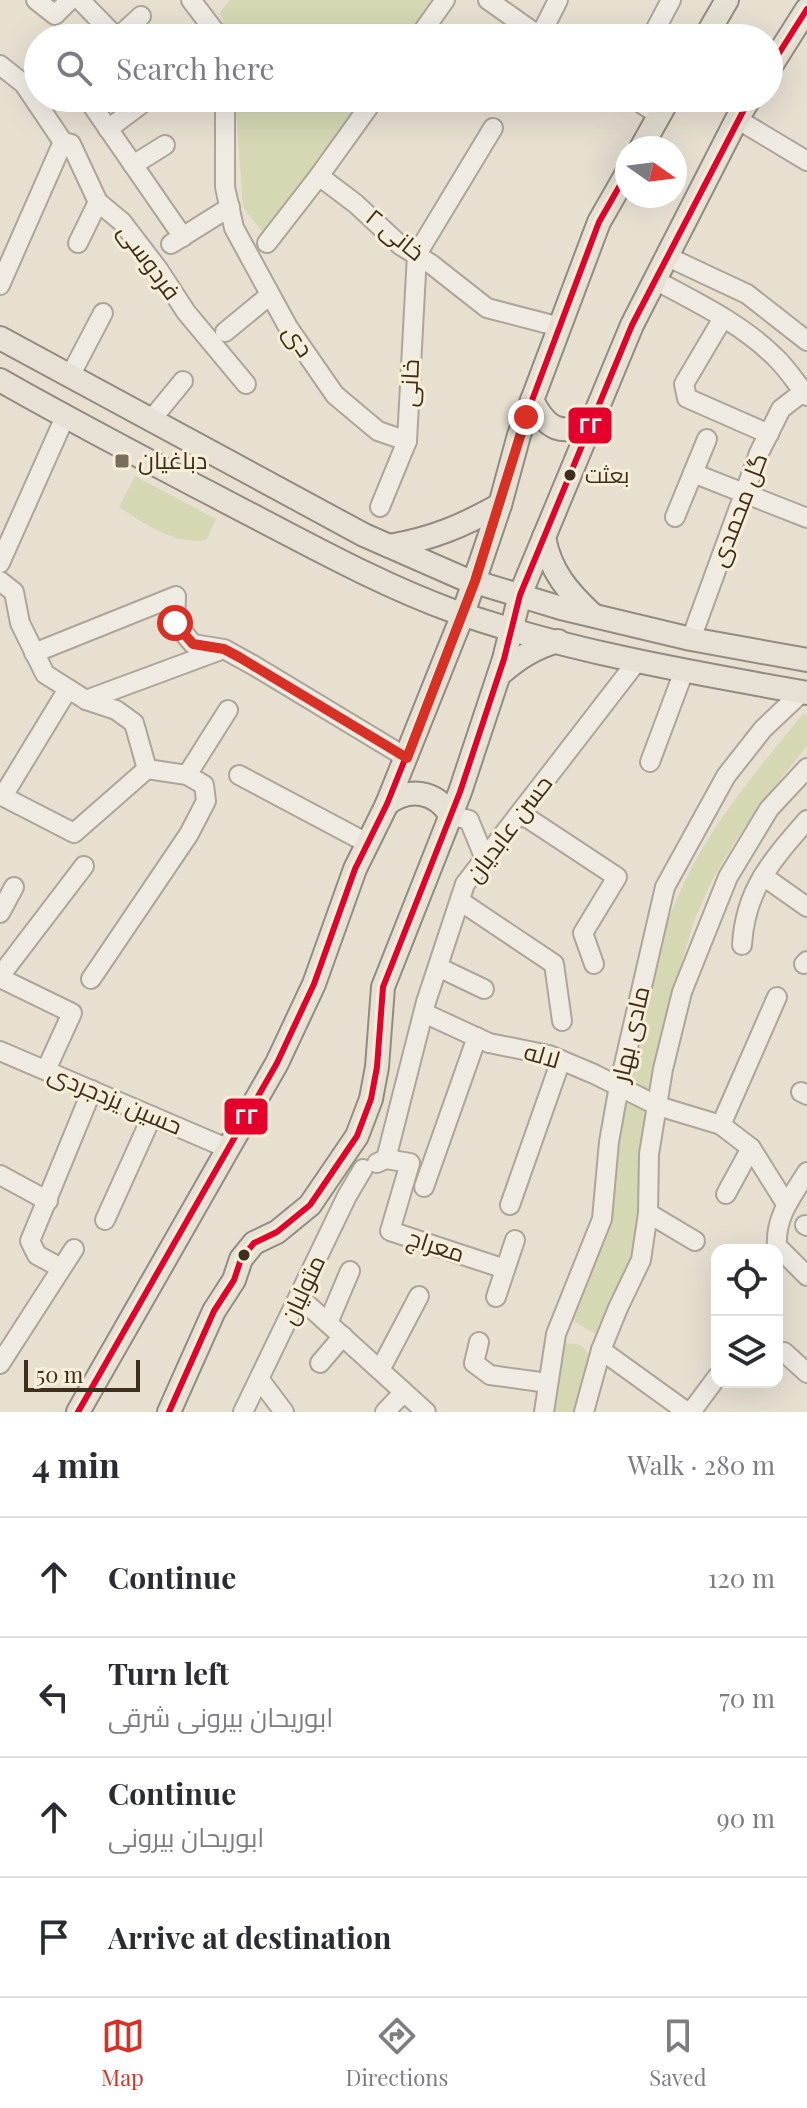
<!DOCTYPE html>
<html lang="en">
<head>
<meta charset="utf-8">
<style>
	:root { --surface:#fff; --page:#f7f7f7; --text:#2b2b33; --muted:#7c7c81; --line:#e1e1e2; --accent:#d93025 }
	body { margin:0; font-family:"Playfair Display",Cairo,serif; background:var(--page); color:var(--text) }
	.controls { position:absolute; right:24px; bottom:24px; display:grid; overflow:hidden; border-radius:16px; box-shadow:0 8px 32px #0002 }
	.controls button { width:72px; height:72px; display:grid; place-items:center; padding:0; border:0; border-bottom:2px solid var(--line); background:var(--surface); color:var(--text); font:40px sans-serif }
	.compass { position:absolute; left:615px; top:136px; width:72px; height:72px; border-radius:50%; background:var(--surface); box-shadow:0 8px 32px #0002; rotate:104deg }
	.scale { position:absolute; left:24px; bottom:20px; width:116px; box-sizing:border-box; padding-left:8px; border:4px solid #3d2e20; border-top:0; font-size:22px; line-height:28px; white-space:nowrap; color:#3d2e20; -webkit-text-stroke:6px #f7eed8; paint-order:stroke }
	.stop { position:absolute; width:24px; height:24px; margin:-18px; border:6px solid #d93025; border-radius:50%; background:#fff }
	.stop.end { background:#d93025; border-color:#fff; box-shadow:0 2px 8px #0008 }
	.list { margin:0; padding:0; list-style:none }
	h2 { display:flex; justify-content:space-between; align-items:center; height:104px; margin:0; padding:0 32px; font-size:34px }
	h2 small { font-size:26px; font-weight:400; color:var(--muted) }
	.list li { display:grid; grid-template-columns:52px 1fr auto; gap:24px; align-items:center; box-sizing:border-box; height:120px; padding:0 32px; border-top:2px solid var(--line) }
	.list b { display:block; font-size:30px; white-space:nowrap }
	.list p { margin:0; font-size:26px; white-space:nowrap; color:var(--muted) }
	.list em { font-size:26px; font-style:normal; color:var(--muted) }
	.icon { flex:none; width:44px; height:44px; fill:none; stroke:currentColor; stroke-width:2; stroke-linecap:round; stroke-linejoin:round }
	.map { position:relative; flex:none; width:807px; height:1412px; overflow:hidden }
	.search { position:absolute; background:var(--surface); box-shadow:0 8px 32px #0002; left:24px; right:24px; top:24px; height:88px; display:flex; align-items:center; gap:20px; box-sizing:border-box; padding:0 28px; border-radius:44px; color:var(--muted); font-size:30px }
	.sheet { height:584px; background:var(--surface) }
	nav { display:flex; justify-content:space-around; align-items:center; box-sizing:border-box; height:112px; border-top:2px solid var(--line); background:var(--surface); font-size:22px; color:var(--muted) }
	nav a { display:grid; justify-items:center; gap:4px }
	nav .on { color:var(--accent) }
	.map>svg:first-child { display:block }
	.green { fill:#d6d7b3 }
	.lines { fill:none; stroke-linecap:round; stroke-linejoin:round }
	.minor-casing { stroke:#ada599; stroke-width:22 }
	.major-casing { stroke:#928b80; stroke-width:26 }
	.minor { stroke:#efebe3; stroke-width:18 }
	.major { stroke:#e6e1d4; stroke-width:22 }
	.bus-1-casing { stroke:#f7eed8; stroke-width:12 }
	.bus-1 { stroke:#e4002b; stroke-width:6 }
	.route { stroke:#d93025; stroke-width:10 }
	.poi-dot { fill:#786c5e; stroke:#f7eed8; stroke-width:3 }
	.bus-dot { fill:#3d2e20; stroke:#f7eed8; stroke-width:3 }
	.labels { text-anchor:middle; stroke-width:6; stroke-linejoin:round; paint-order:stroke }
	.bus-label { font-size:22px; fill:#3d2e20; stroke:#f7eed8; text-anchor:start }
	.street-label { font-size:24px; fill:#3d2e20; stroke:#f7eed8 }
	.poi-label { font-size:24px; fill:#3d2e20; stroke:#f7eed8; text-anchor:start }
	.line-badge { stroke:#f7eed8; stroke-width:3 }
	.badge-label { font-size:22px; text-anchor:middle; font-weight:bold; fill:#fff }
</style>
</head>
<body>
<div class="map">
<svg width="807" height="1412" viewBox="0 0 807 1412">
	<rect width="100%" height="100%" fill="#e7e0d1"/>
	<g class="green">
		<polygon points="230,0 437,0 409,38 227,38 220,12"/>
		<polygon points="235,98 364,98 263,233 243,207"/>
		<path d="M135,476L216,519L207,539C179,548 142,522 119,507Z"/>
		<path d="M803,714L807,716V746L763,801L734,843L712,880L694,921L661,1031L649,1094L627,1083C643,1017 654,945 684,883C714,820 759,768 803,714Z"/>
		<polygon points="627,1098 650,1109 641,1212 633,1257 597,1335 570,1319 609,1218"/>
		<polygon points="566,1343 581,1345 590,1356 575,1412 552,1412 558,1370"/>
	</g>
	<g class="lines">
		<defs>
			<g id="minor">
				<polyline points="36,0 55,15 70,0"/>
				<polyline points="80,0 117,38 141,16"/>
				<polyline points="191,0 220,38"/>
				<polyline points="488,0 542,38"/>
				<polyline points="540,36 558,0"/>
				<polyline points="418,38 445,0"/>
				<polyline points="651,38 671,0"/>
				<polyline points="0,65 24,84 63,142 71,144 98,202 122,222 158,269 186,312 246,384"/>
				<polyline points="87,98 183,237"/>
				<polyline points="225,98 225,187 234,228 288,327 335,395 378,431 407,441"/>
				<polyline points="375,98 319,176 356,204 400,245 431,264 487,308 560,327"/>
				<polyline points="633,98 659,115"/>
				<polyline points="737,119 807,161"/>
				<polyline points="108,129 140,105"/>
				<polyline points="133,165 165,145"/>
				<polyline points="78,243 98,202"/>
				<polyline points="267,243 319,176"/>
				<polyline points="171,244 230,207"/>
				<polyline points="666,256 747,294 807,341"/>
				<path d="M655,280C696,302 742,324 775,357C787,368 796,383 807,396"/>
				<polyline points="0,285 63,142"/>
				<polyline points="723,318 684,384 687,398 769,434"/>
				<polyline points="225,332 270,295"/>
				<polyline points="70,376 103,313"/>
				<polyline points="151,420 183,381"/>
				<polyline points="693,473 807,518"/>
				<polyline points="380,507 407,441 417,254 493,128"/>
				<polyline points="675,517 707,439"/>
				<polyline points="0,563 65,417"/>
				<polyline points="0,581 14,592 20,623 45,674 86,700 116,710 134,723 147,769 187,775 204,785 206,801 189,834 91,979"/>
				<polyline points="691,639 759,453 781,409 803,392"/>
				<polyline points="34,653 176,596 175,623 193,644 224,649 253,665 407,758"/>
				<polyline points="86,700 221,650"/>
				<polyline points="650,762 684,671"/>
				<polyline points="187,775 228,710"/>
				<polyline points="239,775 367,843"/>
				<polyline points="0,795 74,833 147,769"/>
				<polyline points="3,796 68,689"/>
				<polyline points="520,813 617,877 583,933 594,964"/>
				<polyline points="450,815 469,820 485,859"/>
				<polyline points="763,876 807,907"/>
				<polyline points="460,901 554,964 562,1021"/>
				<polyline points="0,913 14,887"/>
				<path d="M742,945C745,890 772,860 807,820"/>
				<polyline points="804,964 807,961"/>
				<polyline points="438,967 484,989"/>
				<polyline points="0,976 84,866"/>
				<polyline points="0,978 72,1013 46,1070"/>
				<polyline points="424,1013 489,1043 549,1055 594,1074 658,1106 721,1125 751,1148 786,1204"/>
				<polyline points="0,1051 229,1149"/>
				<polyline points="801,1092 807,1095"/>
				<polyline points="721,1125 777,997"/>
				<polyline points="386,1159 426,1002 465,884 638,660"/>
				<polyline points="377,1163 386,1159 410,1163 390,1231 505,1269"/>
				<path d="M807,1172C792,1196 775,1217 777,1246L807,1276"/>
				<polyline points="0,1175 48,1201"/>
				<polyline points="424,1187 477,1037"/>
				<polyline points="726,1194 751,1148"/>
				<polyline points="510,1205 561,1060"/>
				<polyline points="648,1213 695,1241"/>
				<polyline points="105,1220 152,1116"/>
				<polyline points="805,1225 807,1226"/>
				<polyline points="61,1268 37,1255 30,1241 92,1090"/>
				<polyline points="299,1297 426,1412"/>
				<polyline points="496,1297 515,1240"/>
				<polyline points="328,1323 350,1271"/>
				<polyline points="479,1342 474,1363 490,1375 548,1383"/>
				<polyline points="601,1350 687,1412"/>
				<polyline points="784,1352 807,1373"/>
				<polyline points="320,1363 343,1336"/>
				<polyline points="0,1364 74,1249"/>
				<polyline points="380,1370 419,1296"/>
				<polyline points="260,1380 284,1412"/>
				<polyline points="243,1412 347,1196 363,1169"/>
				<polyline points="385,1412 404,1392"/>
				<polyline points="544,1412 556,1334 602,1219 609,1142 619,1086 665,887 726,776 763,729 802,692"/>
				<polyline points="584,1412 601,1350 618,1308 641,1260 648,1213 649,1154 663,1069 682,992 728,877 769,809 807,768"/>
				<polyline points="691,1412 717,1377"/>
			</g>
			<g id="major">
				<polyline points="705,38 727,0"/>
				<polyline points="769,69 807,9"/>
				<polyline points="641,148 669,98"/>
				<polyline points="0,338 364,535 462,578 561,608 691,639 807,660"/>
				<path d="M0,380C79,425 160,467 240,509C310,545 379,584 453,611C567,651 689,672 807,693"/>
				<path d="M532,400C547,430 562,437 592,421"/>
				<path d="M544,537C550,571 568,592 593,615"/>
				<path d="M389,546C432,539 462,526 500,505"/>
				<path d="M500,674C519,658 534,648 558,641"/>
				<path d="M387,804C409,787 436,791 450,815"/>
				<polyline points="78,1412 277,1063 314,984 355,869 387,804 463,614 500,505 519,435 599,222 627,173"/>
				<polyline points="169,1412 214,1311 234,1280 241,1259 254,1243 277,1232 310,1205 357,1136 371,1099 377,1067 383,987 460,792 504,659 520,595 632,325 737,119 750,98"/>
			</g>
		</defs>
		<use href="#minor" class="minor-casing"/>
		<use href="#major" class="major-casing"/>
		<use href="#minor" class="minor"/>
		<use href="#major" class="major"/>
		<defs>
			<g id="bus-1">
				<polyline points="769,69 807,9"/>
				<polyline points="78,1412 277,1063 314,984 355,869 387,804 463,614 500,505 519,435 599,222 627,173"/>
				<polyline points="169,1412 214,1311 234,1280 241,1259 254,1243 277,1232 310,1205 357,1136 371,1099 377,1067 383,987 460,792 504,659 520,595 632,325 750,98"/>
			</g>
		</defs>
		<use href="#bus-1" class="bus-1-casing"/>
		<use href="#bus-1" class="bus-1"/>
	</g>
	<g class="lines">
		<polyline class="route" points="175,623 193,644 224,649 239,657 407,758 475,581 526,417"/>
	</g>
	<rect class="poi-dot" x="114" y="453" width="16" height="16" rx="4"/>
	<g class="bus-dot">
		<circle cx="570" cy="475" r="7"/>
		<circle cx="244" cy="1255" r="7"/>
	</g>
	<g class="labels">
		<g class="bus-label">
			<text x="585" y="483">بعثت</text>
		</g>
		<g class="street-label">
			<text transform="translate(395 235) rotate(39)" y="8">خانی ۲</text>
			<text transform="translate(149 262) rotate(54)" y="8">فردوسی</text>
			<text transform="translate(298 341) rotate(56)" y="8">دی</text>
			<text transform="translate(410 383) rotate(-87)" y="8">خانی</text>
			<text transform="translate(739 510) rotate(-69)" y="8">گل محمدی</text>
			<text transform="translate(509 829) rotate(-53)" y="8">حسن عابدیان</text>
			<text transform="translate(631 1034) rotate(-77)" y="8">مادی بهار</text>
			<text transform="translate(542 1056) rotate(16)" y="8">لاله</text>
			<text transform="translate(115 1100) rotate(23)" y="8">حسین یزدجردی</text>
			<text transform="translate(436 1246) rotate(18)" y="8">معراج</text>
			<text transform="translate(303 1290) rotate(-65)" y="8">متولیان</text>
		</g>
		<g class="poi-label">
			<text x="138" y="469">دباغیان</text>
		</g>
	</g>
	<g class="line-badge">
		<rect x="567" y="406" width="46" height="39" rx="8" fill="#e4002b"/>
		<rect x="223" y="1097" width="46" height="39" rx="8" fill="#e4002b"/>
	</g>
	<g class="badge-label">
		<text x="590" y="433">۲۲</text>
		<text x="246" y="1124">۲۲</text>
	</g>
</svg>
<div class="controls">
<button><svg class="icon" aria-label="locate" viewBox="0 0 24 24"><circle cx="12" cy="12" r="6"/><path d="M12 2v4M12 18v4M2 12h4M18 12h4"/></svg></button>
<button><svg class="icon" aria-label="layers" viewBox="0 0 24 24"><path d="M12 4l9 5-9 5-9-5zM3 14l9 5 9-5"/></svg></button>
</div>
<svg class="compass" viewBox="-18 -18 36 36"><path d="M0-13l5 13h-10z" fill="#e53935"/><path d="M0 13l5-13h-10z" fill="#7c7c81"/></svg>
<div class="scale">50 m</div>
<div class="stop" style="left:175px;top:623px"></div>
<div class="stop end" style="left:526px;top:417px"></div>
<div class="search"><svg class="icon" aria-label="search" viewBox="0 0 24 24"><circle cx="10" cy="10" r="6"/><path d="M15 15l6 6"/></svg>Search here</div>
</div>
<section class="sheet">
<h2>4 min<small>Walk · 280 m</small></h2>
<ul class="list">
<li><svg class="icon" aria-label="ahead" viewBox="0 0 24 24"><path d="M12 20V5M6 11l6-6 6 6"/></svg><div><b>Continue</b></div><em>120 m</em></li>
<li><svg class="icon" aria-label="left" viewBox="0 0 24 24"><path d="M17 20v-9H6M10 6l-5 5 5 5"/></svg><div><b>Turn left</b><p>ابوریحان بیرونی شرقی</p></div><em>70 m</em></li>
<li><svg class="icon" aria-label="ahead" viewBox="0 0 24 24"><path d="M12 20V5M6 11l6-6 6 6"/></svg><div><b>Continue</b><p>ابوریحان بیرونی</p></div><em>90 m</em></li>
<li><svg class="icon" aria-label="arrive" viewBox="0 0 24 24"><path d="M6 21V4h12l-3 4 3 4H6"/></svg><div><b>Arrive at destination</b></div></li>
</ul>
</section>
<nav>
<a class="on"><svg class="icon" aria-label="map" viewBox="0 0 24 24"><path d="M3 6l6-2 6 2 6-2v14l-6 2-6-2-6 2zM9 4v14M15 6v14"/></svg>Map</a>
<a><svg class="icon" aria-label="directions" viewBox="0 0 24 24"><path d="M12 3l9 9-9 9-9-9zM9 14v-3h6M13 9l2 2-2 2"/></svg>Directions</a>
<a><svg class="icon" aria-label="saved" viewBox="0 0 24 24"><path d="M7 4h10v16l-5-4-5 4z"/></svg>Saved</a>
</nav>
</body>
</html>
